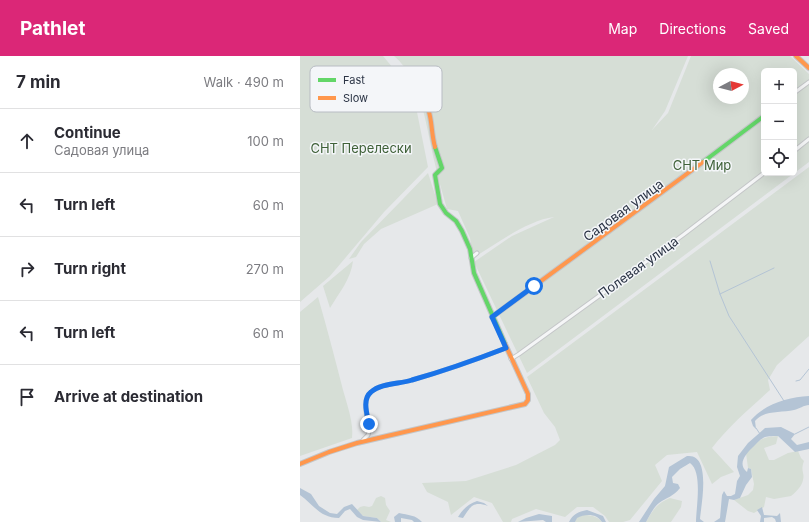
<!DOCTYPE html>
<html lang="en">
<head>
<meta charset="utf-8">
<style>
	:root { --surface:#fff; --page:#f7f7f7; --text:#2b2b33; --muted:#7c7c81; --line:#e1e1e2; --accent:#db2777 }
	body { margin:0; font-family:Inter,sans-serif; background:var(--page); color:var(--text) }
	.controls { position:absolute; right:12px; top:12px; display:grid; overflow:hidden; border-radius:6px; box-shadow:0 4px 16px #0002 }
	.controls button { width:36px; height:36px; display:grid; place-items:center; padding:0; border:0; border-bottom:1px solid var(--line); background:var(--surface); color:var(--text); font:20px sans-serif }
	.compass { position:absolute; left:413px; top:12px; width:36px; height:36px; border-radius:50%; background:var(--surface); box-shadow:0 4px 16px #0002; rotate:83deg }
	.stop { position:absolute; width:12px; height:12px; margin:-9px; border:3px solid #1a73e8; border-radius:50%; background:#fff }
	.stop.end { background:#1a73e8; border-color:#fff; box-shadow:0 1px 4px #0008 }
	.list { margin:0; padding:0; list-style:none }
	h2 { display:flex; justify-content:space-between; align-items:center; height:52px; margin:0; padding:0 16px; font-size:17px }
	h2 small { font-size:13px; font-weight:400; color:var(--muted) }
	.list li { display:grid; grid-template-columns:26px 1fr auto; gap:12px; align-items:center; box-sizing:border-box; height:64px; padding:0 16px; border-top:1px solid var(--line) }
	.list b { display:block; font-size:15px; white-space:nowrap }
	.list p { margin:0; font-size:13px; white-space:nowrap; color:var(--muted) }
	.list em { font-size:13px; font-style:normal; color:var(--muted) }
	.icon { flex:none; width:22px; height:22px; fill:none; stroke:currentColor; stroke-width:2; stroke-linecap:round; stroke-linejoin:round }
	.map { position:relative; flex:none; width:509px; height:466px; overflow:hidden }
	header { display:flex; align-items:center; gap:24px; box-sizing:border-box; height:56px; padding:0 20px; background:var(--accent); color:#fff }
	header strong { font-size:19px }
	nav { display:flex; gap:22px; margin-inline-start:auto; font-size:14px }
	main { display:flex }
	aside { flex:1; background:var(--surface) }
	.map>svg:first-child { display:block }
	.green { fill:#d6ded6; fill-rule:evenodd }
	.water { fill:#b4c4d5 }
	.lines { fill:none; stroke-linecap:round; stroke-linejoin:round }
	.stream { stroke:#b4c4d5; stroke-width:1 }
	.street-casing { stroke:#c4c6c8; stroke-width:5 }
	.fast-casing { stroke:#c4c6c8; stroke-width:6 }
	.slow-casing { stroke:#c4c6c8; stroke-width:6 }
	.street { stroke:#f5f6f7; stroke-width:3 }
	.fast { stroke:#63d668; stroke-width:4 }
	.slow { stroke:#ff974d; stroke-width:4 }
	.route { stroke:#1a73e8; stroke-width:5 }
	.labels { text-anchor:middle; stroke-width:3; stroke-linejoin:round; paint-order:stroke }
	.park-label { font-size:13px; fill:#3f6138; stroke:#f4f6f9 }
	.street-label { font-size:13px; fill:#2b3445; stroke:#f4f6f9 }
	.key { fill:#f4f6f9; stroke:#b8bcc3; stroke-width:1 }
	.key-label { font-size:11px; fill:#2b3445 }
</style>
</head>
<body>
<header>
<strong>Pathlet</strong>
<nav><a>Map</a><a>Directions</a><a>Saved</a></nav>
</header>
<main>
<aside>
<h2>7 min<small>Walk · 490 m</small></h2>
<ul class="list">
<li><svg class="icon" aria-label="ahead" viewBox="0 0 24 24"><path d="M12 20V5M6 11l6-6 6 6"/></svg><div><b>Continue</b><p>Садовая улица</p></div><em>100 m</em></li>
<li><svg class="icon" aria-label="left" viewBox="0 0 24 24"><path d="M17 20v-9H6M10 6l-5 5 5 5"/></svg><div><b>Turn left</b></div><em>60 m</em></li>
<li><svg class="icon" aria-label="right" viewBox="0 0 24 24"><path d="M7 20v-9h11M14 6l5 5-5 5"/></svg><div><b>Turn right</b></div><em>270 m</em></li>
<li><svg class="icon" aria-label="left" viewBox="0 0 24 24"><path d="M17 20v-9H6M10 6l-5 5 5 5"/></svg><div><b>Turn left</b></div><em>60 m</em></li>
<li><svg class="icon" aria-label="arrive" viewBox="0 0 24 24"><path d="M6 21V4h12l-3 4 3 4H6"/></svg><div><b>Arrive at destination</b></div></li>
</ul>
</aside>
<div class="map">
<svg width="509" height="466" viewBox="0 0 509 466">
	<rect width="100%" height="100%" fill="#e6e8ea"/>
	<g class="green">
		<polygon points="0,0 83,0 113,36 128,111 84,156 30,220 0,246"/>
		<path d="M94,0H388L365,55L352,74L368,57L391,0H490L509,18V106L227,317L174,206L212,180L254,161C228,164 196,188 173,202L170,182L158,155L147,153C143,138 138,123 135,108C126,74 123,24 94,0ZM464,15H494V117H464ZM419,18H443V42H419Z"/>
		<path d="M509,111V280L477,309L468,324L470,334C450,352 428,371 412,392L434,416L421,421L412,428L397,396L367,399L355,409L362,425L330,464L323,466H309L305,460L293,451H277L265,461L236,453L212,463L211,466H203L192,447L174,441L151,459L148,446L127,436L122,427L166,425L216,409L255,389L260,384L255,371L244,357L227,321Z"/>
		<polygon points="128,117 138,148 81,173 64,188 56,201 49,203 61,186 102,144"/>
		<path d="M53,205C51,223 39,237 30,252L23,230Z"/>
		<path d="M18,241C27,272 35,303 43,334C47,348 54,368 52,382L0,400V256Z"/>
		<path d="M478,380L476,388L464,392L469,404H474L488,397L498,395L501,402L504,405C500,416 505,416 503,424C502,430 496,436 491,440L474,443L466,441L464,451L454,457L448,455L434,444L448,439L453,434L454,428L451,413L448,412L446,397C459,385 459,381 478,380Z"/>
		<polygon points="81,440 85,442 86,449 90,455 86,464 91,466 81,466 77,462 63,460 57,454 60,451 64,450 69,451 72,450 76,442"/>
		<path d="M370,442L382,445L381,451L371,466H346C353,454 356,448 370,442Z"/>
		<path d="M283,459C290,459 298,460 302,466H275L276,462Z"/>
	</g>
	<g class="water">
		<path d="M509,340V349C504,349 499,353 494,354C481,357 464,354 455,365L456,373L453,370L451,364C465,348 488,341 509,340Z"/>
		<path d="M481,371L495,378L491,383L497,389L509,386V393L495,396L478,380C474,380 468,380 465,381C460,383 456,388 452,392C446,398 437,408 447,416L448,412L451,413L452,421L446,429L440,442L434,444L429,443L425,466H414L420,462L422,439L424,435L427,440H431L435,438L437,425L440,420L437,411L438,400L448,387L465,372Z"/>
		<path d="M387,400C412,397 401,449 400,463L404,466H396C396,452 403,416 390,407L380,413L372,421L373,427L378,428L380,432C373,441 367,441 359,447C353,452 350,459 346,466H339L354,443L365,430L369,411Z"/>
		<path d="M0,432L11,438L19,450L30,457L37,458L44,451L52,448L63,460L77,462L81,466L63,464L57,461L50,453L45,455L39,462C20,462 14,449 0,439Z"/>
		<path d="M177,445L184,447L188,450C173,445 171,450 163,462L158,461C163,453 168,448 177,445Z"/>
		<polygon points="462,451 464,459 477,460 480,457 481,466 476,466 475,463 472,461 464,462 464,466 460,466 461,460 457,454"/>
		<path d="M287,454L303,460L306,466H302C296,457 285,458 277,462L275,466H269C273,458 278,456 287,454Z"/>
		<path d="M99,457C108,459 116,459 122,466H114L112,464L101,462V466H95L94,461Z"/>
		<polygon points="239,458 252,460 252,466 246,466 243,464 218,466 226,462"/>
	</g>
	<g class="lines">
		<g class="stream">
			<polyline points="410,205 420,238 429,260 484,345"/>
			<polyline points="420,238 474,212"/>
			<polyline points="496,325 500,324 509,313"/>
			<polyline points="456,372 460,378"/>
			<polyline points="495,378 509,371"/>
		</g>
		<defs>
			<g id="street">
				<polyline points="494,37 509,26"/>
				<polyline points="494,95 509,83"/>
				<polyline points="171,202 177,197"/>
				<polyline points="211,303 219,298 383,179 464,117"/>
				<path d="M63,384L68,379L69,375C68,363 61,345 71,336C81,327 100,328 112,324C144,315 175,304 206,292"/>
			</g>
			<g id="fast">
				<polyline points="135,91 142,112 135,119 140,148 146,157 156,165 162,175 170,193 174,217 205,288"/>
				<polyline points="403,106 464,60"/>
			</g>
			<g id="slow">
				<polyline points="496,0 509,12"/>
				<path d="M117,37C135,55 129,69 135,91"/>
				<polyline points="192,261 403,106"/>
				<polyline points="0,408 29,396 57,387 225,348 228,344 228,338 205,288"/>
			</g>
		</defs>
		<use href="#street" class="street-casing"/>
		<use href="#fast" class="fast-casing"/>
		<use href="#slow" class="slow-casing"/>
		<use href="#street" class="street"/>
		<use href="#fast" class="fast"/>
		<use href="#slow" class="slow"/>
	</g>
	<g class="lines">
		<path class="route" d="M69,368C67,358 62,343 71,336C81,327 100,328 112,324C144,315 175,304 206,292L192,261L234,230"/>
	</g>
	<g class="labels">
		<g class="park-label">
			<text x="61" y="97">СНТ Перелески</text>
			<text x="402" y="114">СНТ Мир</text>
		</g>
		<g class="street-label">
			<text transform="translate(323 154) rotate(-36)" y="5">Садовая улица</text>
			<text transform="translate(338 211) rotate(-36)" y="5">Полевая улица</text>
		</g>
	</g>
	<rect x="10" y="10" width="132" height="46" rx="6" class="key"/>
	<rect x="18" y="22" width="18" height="4" fill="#63d668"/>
	<rect x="18" y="40" width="18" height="4" fill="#ff974d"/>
	<g class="key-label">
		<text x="43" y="28">Fast</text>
		<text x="43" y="46">Slow</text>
	</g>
</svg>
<div class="controls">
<button>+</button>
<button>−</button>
<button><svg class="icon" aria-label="locate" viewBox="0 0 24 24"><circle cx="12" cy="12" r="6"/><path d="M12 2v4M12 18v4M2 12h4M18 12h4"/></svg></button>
</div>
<svg class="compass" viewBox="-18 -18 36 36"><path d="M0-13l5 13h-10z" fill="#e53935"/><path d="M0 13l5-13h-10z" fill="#7c7c81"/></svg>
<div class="stop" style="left:234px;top:230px"></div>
<div class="stop end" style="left:69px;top:368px"></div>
</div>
</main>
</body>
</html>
